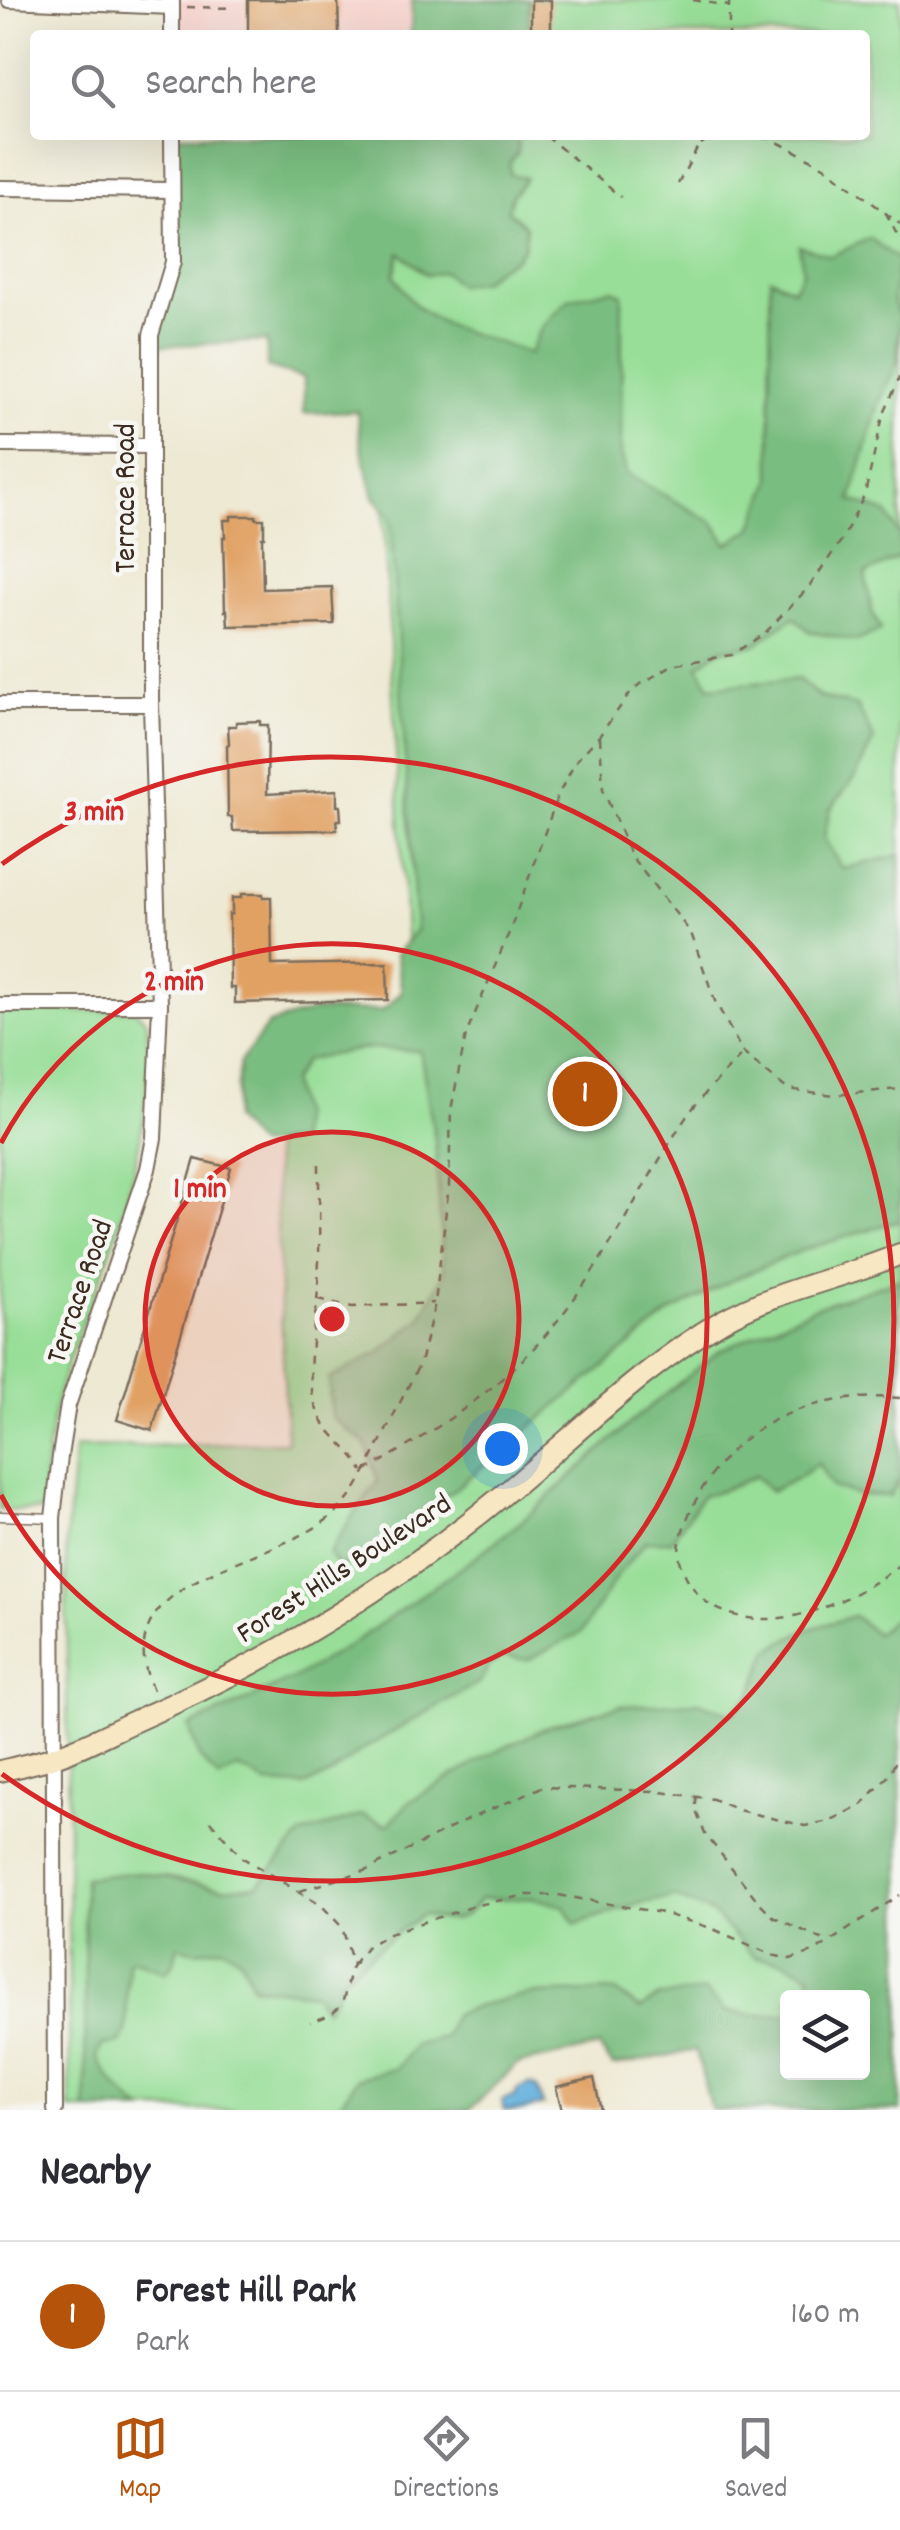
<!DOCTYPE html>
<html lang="en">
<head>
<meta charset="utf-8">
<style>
	:root { --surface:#fff; --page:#f7f7f7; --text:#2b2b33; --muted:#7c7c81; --line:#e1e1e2; --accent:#b45309 }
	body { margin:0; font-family:Dekko,sans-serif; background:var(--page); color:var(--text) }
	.controls { position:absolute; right:30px; bottom:30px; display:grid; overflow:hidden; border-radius:10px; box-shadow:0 10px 40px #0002 }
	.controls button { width:90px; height:90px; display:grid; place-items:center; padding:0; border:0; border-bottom:2px solid var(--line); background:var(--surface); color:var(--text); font:50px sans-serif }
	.you { position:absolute; left:502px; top:1448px; width:35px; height:35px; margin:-25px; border:8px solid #fff; border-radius:50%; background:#1a73e8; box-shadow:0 0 0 15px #1a73e833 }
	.badge { display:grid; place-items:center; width:65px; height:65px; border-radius:50%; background:var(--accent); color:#fff; font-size:32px; font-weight:700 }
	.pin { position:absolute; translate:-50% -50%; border:5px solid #fff; box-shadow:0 2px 10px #0006 }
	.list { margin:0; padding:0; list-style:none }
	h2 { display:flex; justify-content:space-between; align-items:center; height:130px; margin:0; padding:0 40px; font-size:42px }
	h2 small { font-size:32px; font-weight:400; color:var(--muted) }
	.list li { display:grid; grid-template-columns:65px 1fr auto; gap:30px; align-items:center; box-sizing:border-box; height:150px; padding:0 40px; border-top:2px solid var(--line) }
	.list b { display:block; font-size:38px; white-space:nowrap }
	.list p { margin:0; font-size:32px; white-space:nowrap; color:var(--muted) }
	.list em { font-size:32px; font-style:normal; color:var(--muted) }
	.icon { flex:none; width:55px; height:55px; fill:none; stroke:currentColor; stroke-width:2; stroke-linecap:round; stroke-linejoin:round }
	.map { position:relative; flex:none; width:900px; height:2110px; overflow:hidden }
	.search { position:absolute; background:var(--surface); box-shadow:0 10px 40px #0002; left:30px; right:30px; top:30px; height:110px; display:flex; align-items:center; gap:25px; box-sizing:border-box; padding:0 35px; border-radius:10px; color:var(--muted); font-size:38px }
	.sheet { height:280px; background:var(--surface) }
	nav { display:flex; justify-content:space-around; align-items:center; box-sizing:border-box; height:140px; border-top:2px solid var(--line); background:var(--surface); font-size:28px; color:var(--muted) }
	nav a { display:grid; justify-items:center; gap:5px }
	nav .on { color:var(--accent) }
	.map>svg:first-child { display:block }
	.built { fill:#f7d0ca }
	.green { fill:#98de98; stroke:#6a845b; stroke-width:2.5; fill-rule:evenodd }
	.forest { fill:#7abd80; stroke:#5a744f; stroke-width:2.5 }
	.water { fill:#65b1de; stroke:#506e7e; stroke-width:2.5 }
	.building { fill:#e1a163 }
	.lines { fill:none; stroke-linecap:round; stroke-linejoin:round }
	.lane-casing { stroke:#7a6d5d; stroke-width:11 }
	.street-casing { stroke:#7a6d5d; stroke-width:18 }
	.secondary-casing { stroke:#7a6d5d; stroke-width:24 }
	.path { stroke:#7a6d5d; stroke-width:2.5; stroke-dasharray:8 8; stroke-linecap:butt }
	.lane { stroke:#fff; stroke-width:8 }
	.street { stroke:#fff; stroke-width:14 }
	.secondary { stroke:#f8e7c3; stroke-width:20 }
	.ring { fill:none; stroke:#d62828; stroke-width:5 }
	.labels { text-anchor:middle; stroke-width:9; stroke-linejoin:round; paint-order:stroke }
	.street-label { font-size:30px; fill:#3b2a1e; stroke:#f6f6f2 }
	.centre { fill:#d62828; stroke:#f6f6f2; stroke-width:5 }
	.ring-label { font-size:30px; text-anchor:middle; font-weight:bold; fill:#d62828; stroke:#f6f6f2; stroke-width:9; stroke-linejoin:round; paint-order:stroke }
</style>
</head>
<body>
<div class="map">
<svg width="900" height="2110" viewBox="0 0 900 2110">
	<rect width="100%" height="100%" fill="#f6f6f2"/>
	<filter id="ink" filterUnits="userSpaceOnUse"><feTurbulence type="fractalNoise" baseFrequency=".01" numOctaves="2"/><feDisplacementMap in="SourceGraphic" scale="20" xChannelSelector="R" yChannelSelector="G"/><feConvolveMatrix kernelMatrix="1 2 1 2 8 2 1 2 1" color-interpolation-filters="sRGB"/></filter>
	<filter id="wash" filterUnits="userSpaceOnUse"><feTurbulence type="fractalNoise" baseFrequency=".0048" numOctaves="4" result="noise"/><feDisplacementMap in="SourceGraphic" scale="40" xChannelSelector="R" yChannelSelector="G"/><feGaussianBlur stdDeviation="2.25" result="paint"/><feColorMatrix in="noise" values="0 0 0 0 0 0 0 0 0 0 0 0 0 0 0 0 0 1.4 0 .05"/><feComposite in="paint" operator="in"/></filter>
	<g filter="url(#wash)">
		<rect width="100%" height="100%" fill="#eee9d3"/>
		<polygon class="built" points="172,0 412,0 411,35 172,35"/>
		<g class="green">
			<path d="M415,0H900V2110H717L690,2012L499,2063L444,2110H70L66,1544L75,1448L287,1442L269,1045L412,1042L371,290L394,135H865V35H414ZM788,1998H862V2072H788Z"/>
			<path d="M134,1010L147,1021C154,1102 133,1185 107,1261C89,1311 65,1360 54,1412C47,1444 45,1478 42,1511L0,1510V1011Z"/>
		</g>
		<g class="forest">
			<polygon points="412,0 529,0 529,35 411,35"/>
			<path d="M172,135H517L518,152L510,162V174L526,178L512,195L508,211L526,226L524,247L515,259L497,268L482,281L458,285L444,272L427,275L400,253L394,275C401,286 408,299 418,307C450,334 492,337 529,354L542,327L569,299L612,289L622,294L621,454L627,474L714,523L727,544L752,529L771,480L770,278L794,289L803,270L799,246L831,256L870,238L898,260L893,300L900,319L897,363L879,403L851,500L887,513L900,536V557L865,574L872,612L881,630L857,641L810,632L794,617L754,645L719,650L698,666L710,687L799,679L819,697L857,706L874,739L857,774L830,810L824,838L842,869L900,855V1220L803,1250L737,1278L671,1312L456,1488L385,1542L339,1568L329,1554L349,1521L378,1481L366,1444L331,1417L329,1379L380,1352L420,1319L444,1274L435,1141L420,1051L366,1048L305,1060L291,1082L300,1116L298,1141L258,1146L233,1119L240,1062L269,1024L314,1011L383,1010L402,992L396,954L416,930L390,516L374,497L361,446L357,411L304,413V378L267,367V341L152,346L173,262Z"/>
			<polygon points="900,1279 900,1478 890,1496 858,1495 832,1487 818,1463 798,1478 771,1491 755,1476 731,1487 702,1496 671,1541 646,1541 619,1573 581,1633 527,1660 503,1656 488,1666 481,1681 365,1748 328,1776 304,1786 266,1784 251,1774 238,1768 219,1779 199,1757 189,1727 295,1678 353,1643 466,1564 521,1522 636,1418 719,1351 816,1307"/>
			<path d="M900,1613V2110H711L696,2050L613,2066L599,2047L518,2064L469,2110H335L358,2078L397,2068L415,2044L444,2037L453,2015L484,2004L532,1994L616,1991L640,2009L658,1997L705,1991L725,2011L760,2015L787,2014L788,2072H862V1998L802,1997L811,1975L784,1961L755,1957L713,1914L675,1897L637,1904L576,1924L564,1906L534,1898L480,1899C462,1925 451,1922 422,1915L390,1938L340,1980L337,1994L325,2009L314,1993L252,1986L241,1959L222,1947L195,1951L178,1946L173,1965L165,1972L133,1959L128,1962L126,2033L119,2043L102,2045L97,2057C109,2079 122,2096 143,2110H86L84,1878L138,1872L223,1888L258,1885L301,1835L362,1815L388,1825L409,1802L487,1756L549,1726L620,1706L699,1702L731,1714L751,1695L769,1650L803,1631L854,1616L876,1634Z"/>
		</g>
		<polygon class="water" points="529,2084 536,2087 543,2105 523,2110 504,2110 502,2100 516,2096 517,2090"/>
		<g id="blocks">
			<g class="building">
				<polygon points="248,0 338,0 339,35 248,35"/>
				<rect x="531" y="0" width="20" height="35"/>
				<polygon points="231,516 256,516 256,519 264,519 264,537 262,537 263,589 332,587 334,624 228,626 227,610 225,611 223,537 225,537 224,520 231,520"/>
				<polygon points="260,721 260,725 268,725 267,794 337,790 337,806 340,806 341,820 337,820 337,830 233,831 232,817 228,817 227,745 229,744 228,726 236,726 236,722"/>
				<polygon points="241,894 263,894 263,897 271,897 272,965 387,963 388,1000 235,1003 235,988 230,988 229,914 232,914 232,898 241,898"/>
				<polygon points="195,1159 231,1168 152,1431 117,1420"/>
				<polygon points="594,2078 601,2110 562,2110 556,2087"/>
			</g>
		</g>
	</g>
	<g filter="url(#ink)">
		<use href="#blocks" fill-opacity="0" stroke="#7a6d5d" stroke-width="2.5"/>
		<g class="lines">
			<defs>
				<polyline id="lane" points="0,1516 53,1518"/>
				<g id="street">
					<polyline points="9,0 172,7"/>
					<polyline points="172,1 172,35"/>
					<polyline points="0,188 172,190"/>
					<polyline points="0,445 151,446"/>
					<polyline points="0,704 151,704"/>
					<polyline points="0,1005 160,1005"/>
					<polyline points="55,2110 53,1518 60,1456 68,1405 148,1169 154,1138 160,1005 151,704 151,335 173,262 172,135"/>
				</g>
				<path id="secondary" d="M0,1771C17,1767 35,1763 51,1758C80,1749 108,1733 135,1721C267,1663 392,1587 503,1495C575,1436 641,1368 722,1321C778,1289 842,1279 900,1254"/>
			</defs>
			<use href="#lane" class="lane-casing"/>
			<use href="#street" class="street-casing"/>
			<use href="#secondary" class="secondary-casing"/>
			<g class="path">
				<polyline points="693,0 729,6"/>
				<polyline points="729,0 729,35"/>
				<polyline points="187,7 234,8"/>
				<polyline points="547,135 547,137 621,197"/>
				<polyline points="746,135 769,139"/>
				<polyline points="764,135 824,166 900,224"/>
				<polyline points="701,144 713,136 721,135"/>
				<polyline points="678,184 704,135"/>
				<polyline points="886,213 900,241"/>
				<polyline points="600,737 603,789 630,855 691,933 715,1001 743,1053 787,1089 835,1095 900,1089"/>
				<path d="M319,1164C319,1205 320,1246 318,1287C316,1327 301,1379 320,1417C331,1438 353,1450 363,1471"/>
				<polyline points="318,1299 352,1307 434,1303"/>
				<path d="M900,1398C814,1392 735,1421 695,1502C687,1518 676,1541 680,1560C684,1577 695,1594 709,1604C768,1641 851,1603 900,1564"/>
				<path d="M365,1471C421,1439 480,1403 526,1356C593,1289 632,1200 683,1122C699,1097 724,1075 743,1053"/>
				<path d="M153,1690C106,1584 248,1566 311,1530C332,1518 348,1503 360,1482L420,1363L435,1303L449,1185L451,1110L466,1035L511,928L558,795L576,761L600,735L633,689L672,665L731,655L764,634L809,587L843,538L865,494L883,416L900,377"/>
				<polyline points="696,1797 696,1811 705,1834 758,1901 774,1917 828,1942"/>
				<path d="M210,1821L243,1858L322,1906L342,1927L353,1965C344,1979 349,2002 334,2012C328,2017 317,2019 310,2022"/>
				<polyline points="300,1891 367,1870 469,1819 542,1787 654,1791 713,1799 738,1810 805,1826 829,1821 861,1806 890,1774 900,1751"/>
				<polyline points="353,1965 366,1947 389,1933 477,1905 527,1895 558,1895 662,1913 711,1928 772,1955 790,1959 814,1952 900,1895"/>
			</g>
			<use href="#lane" class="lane"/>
			<use href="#street" class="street"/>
			<use href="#secondary" class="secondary"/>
		</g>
	</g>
	<circle cx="332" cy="1319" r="187" fill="#d62828" fill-opacity=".12"/>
	<g class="ring">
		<circle cx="332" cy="1319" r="187"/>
		<path d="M1 1143A375 375 0 1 1 1 1495"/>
		<path d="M2 864A562 562 0 1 1 2 1774"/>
	</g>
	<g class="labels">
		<g class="street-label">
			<text transform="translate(124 498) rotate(-90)" y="10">Terrace Road</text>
			<text transform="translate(78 1291) rotate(-71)" y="10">Terrace Road</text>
			<text transform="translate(343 1567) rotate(-33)" y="10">Forest Hills Boulevard</text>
		</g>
	</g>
	<circle cx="332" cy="1319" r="15" class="centre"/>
	<g class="ring-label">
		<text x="94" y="820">3 min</text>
		<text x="174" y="990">2 min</text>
		<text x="200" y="1197">1 min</text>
	</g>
</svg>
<div class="controls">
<button><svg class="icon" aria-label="layers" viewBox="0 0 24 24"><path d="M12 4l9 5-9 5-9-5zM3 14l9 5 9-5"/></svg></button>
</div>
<div class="you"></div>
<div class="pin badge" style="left:585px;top:1094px">1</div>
<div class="search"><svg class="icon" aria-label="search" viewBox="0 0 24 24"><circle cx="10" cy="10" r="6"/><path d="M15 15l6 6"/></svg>Search here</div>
</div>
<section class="sheet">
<h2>Nearby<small></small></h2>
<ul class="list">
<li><span class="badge">1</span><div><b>Forest Hill Park</b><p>Park</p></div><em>160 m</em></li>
</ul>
</section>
<nav>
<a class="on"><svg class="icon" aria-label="map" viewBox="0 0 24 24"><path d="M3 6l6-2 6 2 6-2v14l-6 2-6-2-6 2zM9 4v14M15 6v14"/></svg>Map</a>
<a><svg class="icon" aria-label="directions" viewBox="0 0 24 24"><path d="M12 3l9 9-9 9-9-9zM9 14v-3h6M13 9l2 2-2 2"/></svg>Directions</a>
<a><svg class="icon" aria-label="saved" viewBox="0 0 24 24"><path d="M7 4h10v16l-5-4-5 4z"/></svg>Saved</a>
</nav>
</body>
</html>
